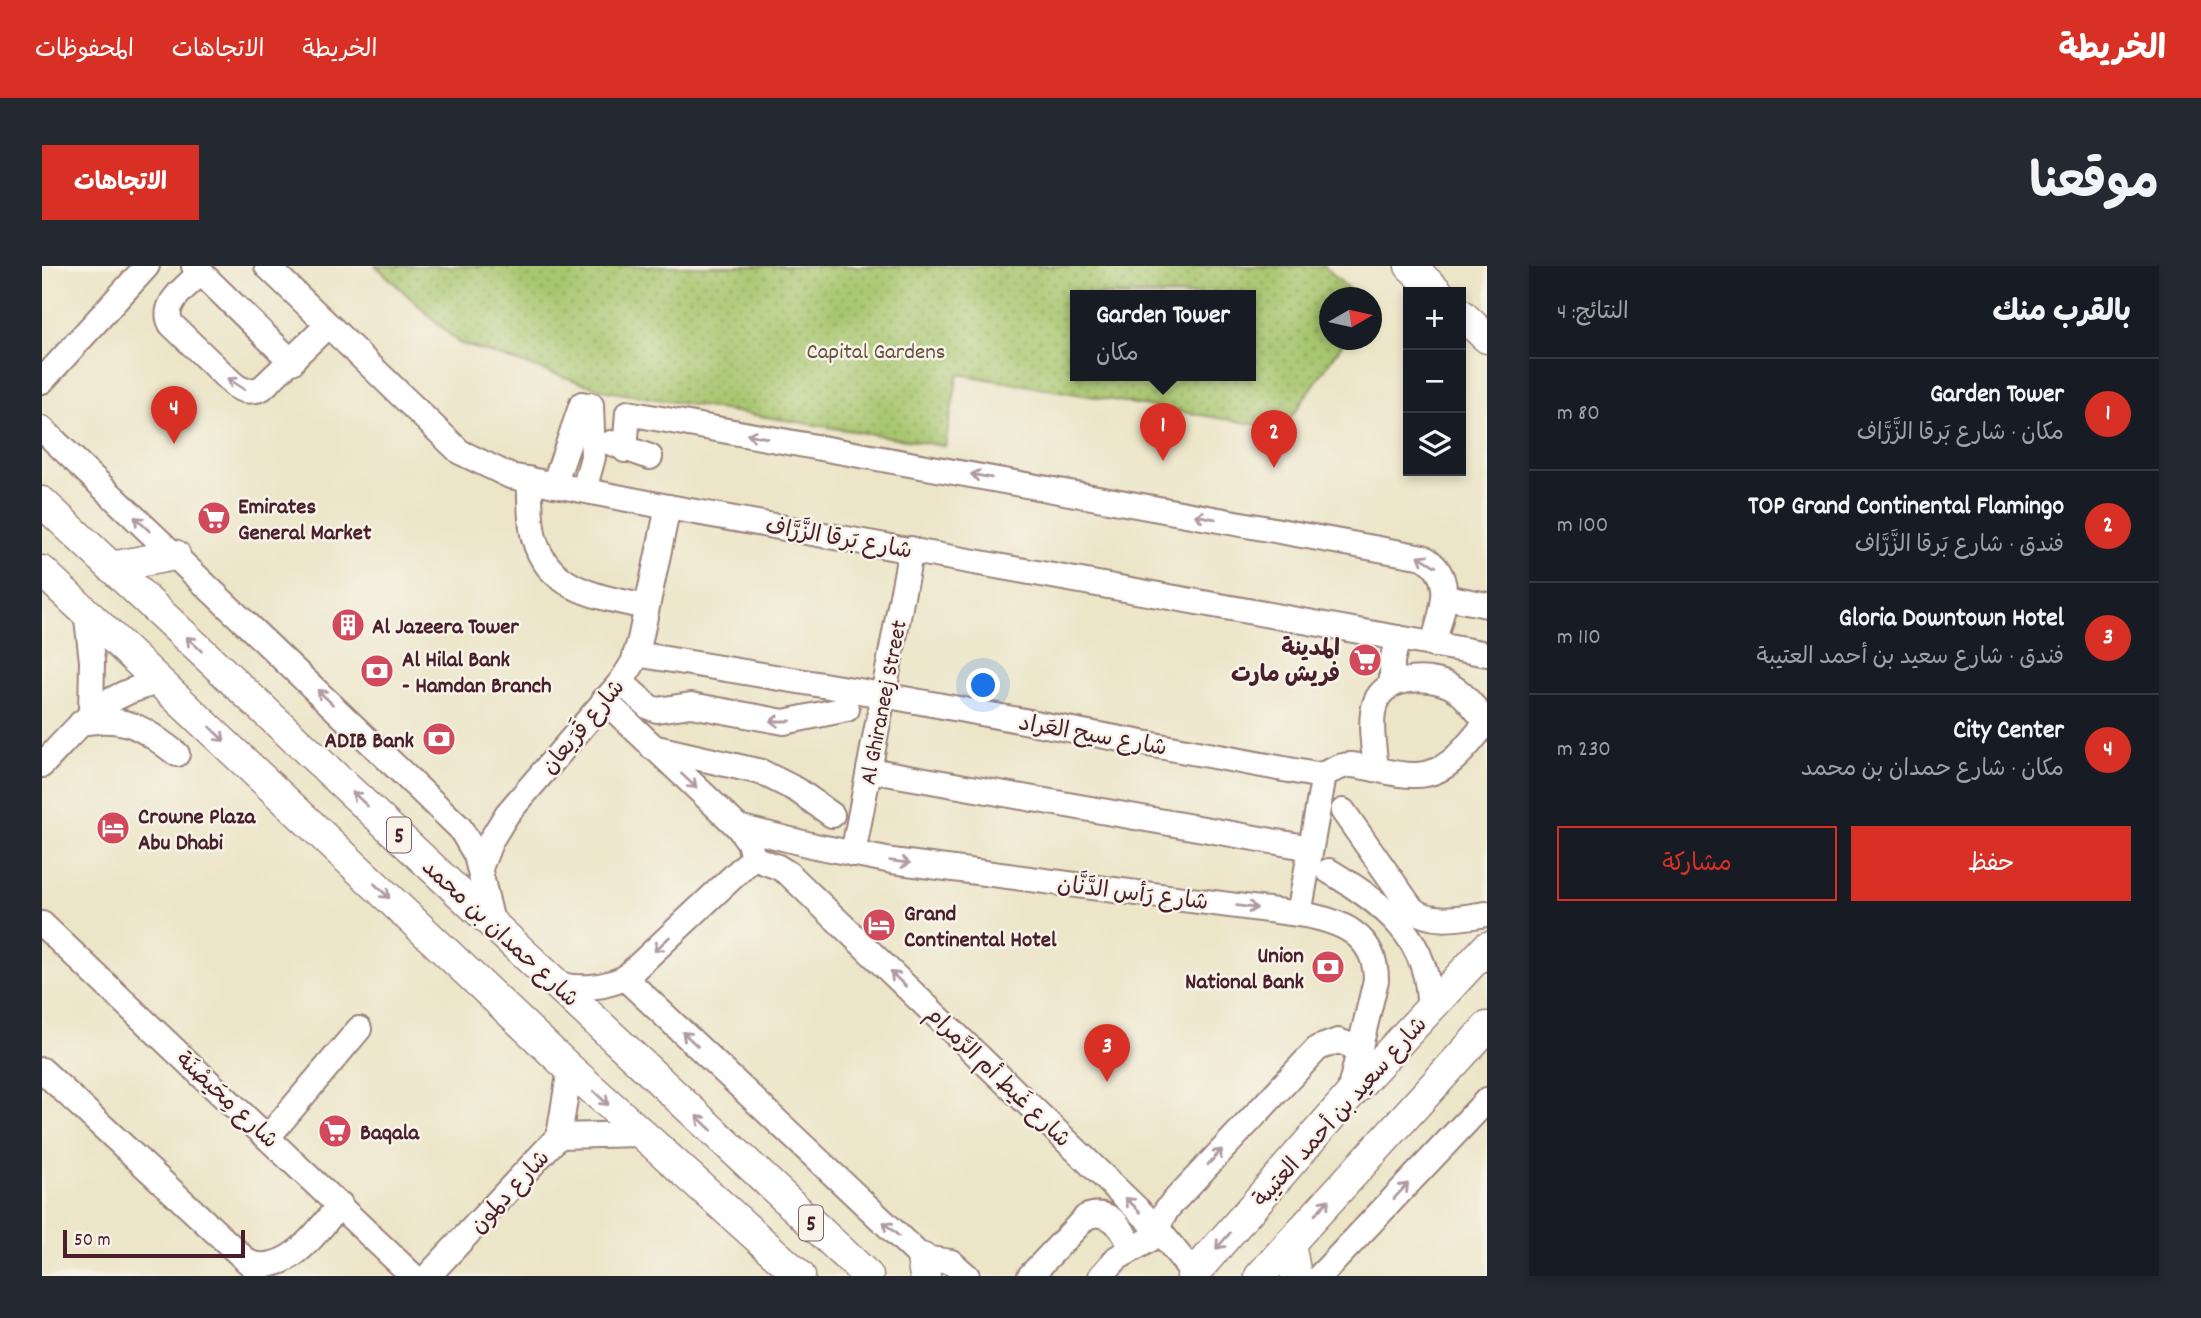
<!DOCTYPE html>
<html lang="ar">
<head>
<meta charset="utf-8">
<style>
	:root { --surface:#171b24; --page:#242831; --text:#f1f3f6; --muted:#9ea1a6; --line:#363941; --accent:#d93025 }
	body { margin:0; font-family:Dekko,"Playpen Sans Arabic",sans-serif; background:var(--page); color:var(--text); direction:rtl }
	.controls { position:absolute; right:21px; top:21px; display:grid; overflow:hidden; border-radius:0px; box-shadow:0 4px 10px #0003 }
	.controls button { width:63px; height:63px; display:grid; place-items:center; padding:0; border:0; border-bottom:2px solid var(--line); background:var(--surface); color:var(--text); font:35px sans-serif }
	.compass { position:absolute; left:1277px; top:21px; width:63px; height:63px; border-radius:50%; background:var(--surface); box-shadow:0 4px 10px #0003; rotate:81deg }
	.scale { position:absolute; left:21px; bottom:18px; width:182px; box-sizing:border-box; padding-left:7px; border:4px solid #4a1f2b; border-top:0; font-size:19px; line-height:24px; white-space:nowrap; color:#4a1f2b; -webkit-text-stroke:5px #f7f3e8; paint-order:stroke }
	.you { position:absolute; left:942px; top:420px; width:24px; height:24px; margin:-18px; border:5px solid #fff; border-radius:50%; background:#1a73e8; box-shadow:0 0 0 10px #1a73e833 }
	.badge { display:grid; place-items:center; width:46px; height:46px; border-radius:50%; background:var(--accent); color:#fff; font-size:23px; font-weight:700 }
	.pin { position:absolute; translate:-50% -58px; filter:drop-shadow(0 2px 4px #0008) }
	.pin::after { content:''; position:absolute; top:37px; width:24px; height:21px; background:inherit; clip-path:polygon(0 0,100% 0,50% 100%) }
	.popup { position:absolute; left:1028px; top:24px; width:186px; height:91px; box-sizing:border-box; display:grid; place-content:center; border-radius:0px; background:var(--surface); filter:drop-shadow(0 2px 5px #0005); font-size:23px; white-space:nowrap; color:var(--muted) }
	.popup b { font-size:26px; color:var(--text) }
	.popup::after { content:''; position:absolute; left:50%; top:100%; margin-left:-14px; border:14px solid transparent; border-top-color:var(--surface) }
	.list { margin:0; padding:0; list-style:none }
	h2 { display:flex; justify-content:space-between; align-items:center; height:91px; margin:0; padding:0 28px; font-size:30px }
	h2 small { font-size:23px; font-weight:400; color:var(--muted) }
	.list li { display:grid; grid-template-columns:46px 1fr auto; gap:21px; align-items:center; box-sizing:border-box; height:112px; padding:0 28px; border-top:2px solid var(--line) }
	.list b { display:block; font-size:26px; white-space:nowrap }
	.list p { margin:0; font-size:23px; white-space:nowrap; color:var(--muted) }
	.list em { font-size:23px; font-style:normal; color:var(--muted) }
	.actions { display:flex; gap:14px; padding:21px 28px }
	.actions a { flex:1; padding:16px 0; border:2px solid var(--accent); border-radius:0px; text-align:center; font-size:24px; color:var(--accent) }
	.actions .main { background:var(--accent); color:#fff }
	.icon { flex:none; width:38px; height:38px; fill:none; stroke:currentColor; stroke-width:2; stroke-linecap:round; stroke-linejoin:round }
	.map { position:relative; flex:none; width:1445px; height:1010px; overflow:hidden; direction:ltr; border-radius:0px }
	header { display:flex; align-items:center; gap:42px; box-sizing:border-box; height:98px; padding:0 35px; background:var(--accent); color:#fff }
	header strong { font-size:33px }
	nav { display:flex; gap:38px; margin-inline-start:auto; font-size:24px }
	.intro { display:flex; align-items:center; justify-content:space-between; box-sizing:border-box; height:168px; padding:0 42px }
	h1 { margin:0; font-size:49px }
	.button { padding:18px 32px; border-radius:0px; background:var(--accent); color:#fff; font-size:24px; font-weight:700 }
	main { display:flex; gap:42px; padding:0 42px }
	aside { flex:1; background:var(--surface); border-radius:0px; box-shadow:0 4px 10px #0003 }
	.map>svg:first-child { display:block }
	.park { fill:url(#park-dots); stroke:#78724c; stroke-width:2; fill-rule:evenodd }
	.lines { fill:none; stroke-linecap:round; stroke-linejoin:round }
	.minor-casing { stroke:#9b827a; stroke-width:28 }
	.major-casing { stroke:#9b827a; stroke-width:33 }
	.minor { stroke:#fff; stroke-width:24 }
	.major { stroke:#fff; stroke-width:30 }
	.oneway { stroke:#ae9aa0 }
	.labels { text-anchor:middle; stroke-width:5; stroke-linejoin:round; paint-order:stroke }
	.shield { fill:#f7f3e8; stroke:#7e5f64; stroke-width:2 }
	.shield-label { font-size:21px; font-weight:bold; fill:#4a1f2b }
	.park-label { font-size:23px; fill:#66513f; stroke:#f7f3e8 }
	.poi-label { font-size:23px; font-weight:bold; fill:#4a1f2b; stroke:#f7f3e8; text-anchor:start }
	.street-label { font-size:23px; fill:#4a1f2b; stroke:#f7f3e8 }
</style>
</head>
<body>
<header>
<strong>الخريطة</strong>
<nav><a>الخريطة</a><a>الاتجاهات</a><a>المحفوظات</a></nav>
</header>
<div class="intro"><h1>موقعنا</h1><a class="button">الاتجاهات</a></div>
<main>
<aside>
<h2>بالقرب منك<small>النتائج: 4</small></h2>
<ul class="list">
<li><span class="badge">1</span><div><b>Garden Tower</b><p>مكان · شارع بَرقا الزَّرَّاف</p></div><em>80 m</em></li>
<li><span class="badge">2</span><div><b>TOP Grand Continental Flamingo</b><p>فندق · شارع بَرقا الزَّرَّاف</p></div><em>100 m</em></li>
<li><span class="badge">3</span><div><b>Gloria Downtown Hotel</b><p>فندق · شارع سعيد بن أحمد العتيبة</p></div><em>110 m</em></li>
<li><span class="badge">4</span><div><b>City Center</b><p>مكان · شارع حمدان بن محمد</p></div><em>230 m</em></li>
</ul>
<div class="actions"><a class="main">حفظ</a><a>مشاركة</a></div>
</aside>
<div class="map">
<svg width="1445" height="1010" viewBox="0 0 1445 1010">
	<defs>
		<pattern id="park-dots" width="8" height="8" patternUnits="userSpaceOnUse" patternTransform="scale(1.75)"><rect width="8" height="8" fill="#a7c66e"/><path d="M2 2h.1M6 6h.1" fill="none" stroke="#8aa05b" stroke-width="1.8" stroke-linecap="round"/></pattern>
	</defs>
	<rect width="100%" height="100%" fill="#f7f3e8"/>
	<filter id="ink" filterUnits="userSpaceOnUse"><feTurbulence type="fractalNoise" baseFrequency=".0143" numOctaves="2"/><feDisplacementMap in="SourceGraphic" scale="14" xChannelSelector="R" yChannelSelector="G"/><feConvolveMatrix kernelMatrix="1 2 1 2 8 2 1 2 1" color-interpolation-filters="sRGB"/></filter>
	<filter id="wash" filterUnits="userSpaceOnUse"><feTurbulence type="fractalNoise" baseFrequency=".00686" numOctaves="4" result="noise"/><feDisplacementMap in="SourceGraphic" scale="28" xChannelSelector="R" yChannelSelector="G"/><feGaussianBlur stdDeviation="1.57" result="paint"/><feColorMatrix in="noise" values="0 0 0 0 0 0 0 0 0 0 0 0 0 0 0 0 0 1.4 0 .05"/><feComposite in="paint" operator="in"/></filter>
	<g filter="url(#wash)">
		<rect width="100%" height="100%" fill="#ece5c8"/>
		<path class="park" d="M334,0H1282L1315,31L1288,32V74H1303L1241,163L916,108L903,180L565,125L417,77ZM1034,29H1208V109H1034Z"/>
	</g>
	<g filter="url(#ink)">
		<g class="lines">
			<defs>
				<g id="minor">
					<polyline points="152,0 250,96"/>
					<polyline points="225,0 418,186 468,210 626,241 1445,388"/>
					<path d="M159,6C146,20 118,37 129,58L189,116C198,125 208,127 220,122L285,60"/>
					<polyline points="0,115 105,0"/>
					<polyline points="0,163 418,562 434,589 450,656"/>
					<polyline points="569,177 608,191"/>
					<path d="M583,184L586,147L1381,291C1416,312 1399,346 1391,379"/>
					<path d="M487,213C489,232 487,254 492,272C506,325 559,331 604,341"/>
					<polyline points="512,219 540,138"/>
					<polyline points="542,224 551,191 549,139"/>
					<polyline points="1403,331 1445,339"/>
					<polyline points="44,344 50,395 49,447"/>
					<path d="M594,388L841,429L1274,509C1287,509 1296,498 1310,499C1331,501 1353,510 1374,509C1407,509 1426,478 1445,456"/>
					<polyline points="579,416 607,441 615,444 649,439 742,456 805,443"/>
					<polyline points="1350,419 1350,395 1356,372"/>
					<path d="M39,457C84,449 99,461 135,488"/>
					<polyline points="610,481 719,506 755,524 790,549"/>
					<path d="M0,499C40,457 58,429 118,416"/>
					<path d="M1334,503C1332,483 1327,457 1333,438C1342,408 1394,408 1415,424C1426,432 1435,446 1445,456"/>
					<polyline points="827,504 1269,582"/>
					<path d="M1301,545L1370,643C1392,659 1420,651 1445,648"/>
					<path d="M696,561L773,580L850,595L1257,648C1297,654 1334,668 1334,714L1306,831"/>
					<polyline points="811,588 869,283"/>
					<polyline points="711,592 736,601 747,608 1115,962 1152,1008"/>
					<polyline points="438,602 449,574 465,548 579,416 591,397 598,374 626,241"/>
					<path d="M1287,605C1342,638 1389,673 1387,743"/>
					<polyline points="1257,648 1282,509"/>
					<polyline points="0,658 371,1010"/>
					<polyline points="583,712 880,992 909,996 925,1010"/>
					<path d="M514,718C539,724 560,722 583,712L711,592L707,576L696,561L562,434"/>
					<path d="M0,804L207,997C246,1010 277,964 298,938"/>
					<polyline points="517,870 598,868"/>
					<polyline points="226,871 317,763"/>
					<polyline points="386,1010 517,870 528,803"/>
					<path d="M988,1010L1044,951C1069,941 1081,963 1090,983"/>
					<polyline points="1059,1010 1075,992 1107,974 1115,962 1125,943 1134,933 1276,782 1296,775 1316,782"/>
					<polyline points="1278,1010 1445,834"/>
				</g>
				<g id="major">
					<polyline points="1368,0 1396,26"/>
					<polyline points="1419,48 1445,72"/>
					<polyline points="0,236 826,1010"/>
					<polyline points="69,301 133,289"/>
					<polyline points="0,305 528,803 758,1010"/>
					<polyline points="1248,977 1254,1010"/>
					<polyline points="880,992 883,1010"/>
					<polyline points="1150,1010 1306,831 1445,681"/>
					<polyline points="1218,1010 1445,761"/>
				</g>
			</defs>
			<use href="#minor" class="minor-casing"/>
			<use href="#major" class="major-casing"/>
			<use href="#minor" class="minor"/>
			<use href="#major" class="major"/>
		</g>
		<defs><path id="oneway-shaft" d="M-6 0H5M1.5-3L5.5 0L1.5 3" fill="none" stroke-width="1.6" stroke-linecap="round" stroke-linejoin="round" transform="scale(1.75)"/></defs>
		<g class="oneway">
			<use href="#oneway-shaft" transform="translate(194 118) rotate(-147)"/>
			<use href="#oneway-shaft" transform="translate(715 170) rotate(-170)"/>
			<use href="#oneway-shaft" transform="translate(939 210) rotate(-170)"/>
			<use href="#oneway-shaft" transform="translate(1163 251) rotate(-170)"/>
			<use href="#oneway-shaft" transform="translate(100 258) rotate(-137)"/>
			<use href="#oneway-shaft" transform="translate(1385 295) rotate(-148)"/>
			<use href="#oneway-shaft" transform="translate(152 378) rotate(-137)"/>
			<use href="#oneway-shaft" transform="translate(283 431) rotate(-136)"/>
			<use href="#oneway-shaft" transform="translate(738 455) rotate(180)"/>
			<use href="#oneway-shaft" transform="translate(175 468) rotate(44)"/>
			<use href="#oneway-shaft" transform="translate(647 515) rotate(43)"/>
			<use href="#oneway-shaft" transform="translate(318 533) rotate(-137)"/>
			<use href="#oneway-shaft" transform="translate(858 596) rotate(8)"/>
			<use href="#oneway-shaft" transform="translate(340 625) rotate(44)"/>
			<use href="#oneway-shaft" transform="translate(1205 641) rotate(7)"/>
			<use href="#oneway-shaft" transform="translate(620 678) rotate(137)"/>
			<use href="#oneway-shaft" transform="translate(856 713) rotate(-136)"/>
			<use href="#oneway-shaft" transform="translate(648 773) rotate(-137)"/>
			<use href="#oneway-shaft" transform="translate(559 832) rotate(43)"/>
			<use href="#oneway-shaft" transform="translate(662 857) rotate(-137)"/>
			<use href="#oneway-shaft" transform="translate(1173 891) rotate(-47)"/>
			<use href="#oneway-shaft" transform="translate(1359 925) rotate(-47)"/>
			<use href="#oneway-shaft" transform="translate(1091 939) rotate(-136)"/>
			<use href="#oneway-shaft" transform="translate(1280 941) rotate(-48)"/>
			<use href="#oneway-shaft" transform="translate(849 963) rotate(-137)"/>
			<use href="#oneway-shaft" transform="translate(1181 975) rotate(131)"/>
		</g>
	</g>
	<defs>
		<symbol id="supermarket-disc" viewBox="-11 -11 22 22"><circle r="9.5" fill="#d1495b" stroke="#f7f3e8"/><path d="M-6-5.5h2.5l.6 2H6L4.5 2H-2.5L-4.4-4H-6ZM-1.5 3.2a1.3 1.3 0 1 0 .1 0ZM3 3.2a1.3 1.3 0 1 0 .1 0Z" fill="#fff"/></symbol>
		<symbol id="building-disc" viewBox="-11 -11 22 22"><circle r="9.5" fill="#d1495b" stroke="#f7f3e8"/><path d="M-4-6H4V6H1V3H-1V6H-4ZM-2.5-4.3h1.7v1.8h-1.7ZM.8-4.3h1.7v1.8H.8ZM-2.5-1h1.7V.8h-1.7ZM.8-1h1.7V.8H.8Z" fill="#fff"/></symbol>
		<symbol id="bank-disc" viewBox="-11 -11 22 22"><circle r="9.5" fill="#d1495b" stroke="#f7f3e8"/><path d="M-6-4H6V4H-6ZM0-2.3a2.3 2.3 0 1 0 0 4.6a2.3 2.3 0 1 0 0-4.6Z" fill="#fff"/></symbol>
		<symbol id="hotel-disc" viewBox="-11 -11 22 22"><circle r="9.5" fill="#d1495b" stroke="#f7f3e8"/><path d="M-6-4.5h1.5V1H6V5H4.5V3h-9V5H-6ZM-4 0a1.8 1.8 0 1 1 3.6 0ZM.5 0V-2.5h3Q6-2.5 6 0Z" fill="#fff"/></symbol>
	</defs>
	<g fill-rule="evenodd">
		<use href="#supermarket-disc" x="153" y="233" width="38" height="38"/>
		<use href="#building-disc" x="287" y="340" width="38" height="38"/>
		<use href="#supermarket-disc" x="1304" y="375" width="38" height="38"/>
		<use href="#bank-disc" x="316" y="386" width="38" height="38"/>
		<use href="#bank-disc" x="378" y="454" width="38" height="38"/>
		<use href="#hotel-disc" x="52" y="543" width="38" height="38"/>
		<use href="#hotel-disc" x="818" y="640" width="38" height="38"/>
		<use href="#bank-disc" x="1267" y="682" width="38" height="38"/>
		<use href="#supermarket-disc" x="274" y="846" width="38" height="38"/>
	</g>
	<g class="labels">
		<g class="shield">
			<rect x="345" y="551.5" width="24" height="35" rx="5"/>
			<rect x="757" y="939.5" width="24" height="35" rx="5"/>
		</g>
		<g class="shield-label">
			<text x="357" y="576">5</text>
			<text x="769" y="964">5</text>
		</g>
		<g class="park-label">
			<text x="834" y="92">Capital Gardens</text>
		</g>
		<g class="poi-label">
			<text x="196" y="247">Emirates<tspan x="196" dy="26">General Market</tspan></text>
			<text x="330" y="367">Al Jazeera Tower</text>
			<text x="1298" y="389" text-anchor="end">المدينة<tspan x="1298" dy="26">فريش مارت</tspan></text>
			<text x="360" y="400">Al Hilal Bank<tspan x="360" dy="26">- Hamdan Branch</tspan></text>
			<text x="372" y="481" text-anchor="end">ADIB Bank</text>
			<text x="96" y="557">Crowne Plaza<tspan x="96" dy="26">Abu Dhabi</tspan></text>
			<text x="862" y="654">Grand<tspan x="862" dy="26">Continental Hotel</tspan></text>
			<text x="1262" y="696" text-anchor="end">Union<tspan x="1262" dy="26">National Bank</tspan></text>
			<text x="318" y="873">Baqala</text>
		</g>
		<g class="street-label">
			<text transform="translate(797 271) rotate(10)" y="8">شارع بَرقا الزَّرَّاف</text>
			<text transform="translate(840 436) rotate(-79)" y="8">Al Ghiraneej Street</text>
			<text transform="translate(540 460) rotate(-50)" y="8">شارع قَرَيعان</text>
			<text transform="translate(1051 468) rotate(10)" y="8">شارع سيح العَراد</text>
			<text transform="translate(1091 626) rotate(7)" y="8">شارع رَأس الدَّنَّان</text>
			<text transform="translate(459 666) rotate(43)" y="8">شارع حمدان بن محمد</text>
			<text transform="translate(957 810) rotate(44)" y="8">شارع غَيط أم الرَّمرام</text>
			<text transform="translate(186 833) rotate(43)" y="8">شارع مِحَيصْنَة</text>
			<text transform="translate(1297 845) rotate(-48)" y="8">شارع سعيد بن أحمد العتيبة</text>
			<text transform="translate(467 925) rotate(-47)" y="8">شارع دلمون</text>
		</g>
	</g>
</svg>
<div class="controls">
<button>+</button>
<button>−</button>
<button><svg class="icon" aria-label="layers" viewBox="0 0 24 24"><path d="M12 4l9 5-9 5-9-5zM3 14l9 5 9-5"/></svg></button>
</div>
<svg class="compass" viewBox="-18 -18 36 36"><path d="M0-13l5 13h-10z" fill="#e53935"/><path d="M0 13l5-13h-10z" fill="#9ea1a6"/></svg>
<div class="scale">50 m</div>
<div class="you"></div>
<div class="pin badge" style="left:1121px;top:195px">1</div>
<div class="popup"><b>Garden Tower</b>مكان</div>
<div class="pin badge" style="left:1232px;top:202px">2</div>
<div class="pin badge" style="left:1065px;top:816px">3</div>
<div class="pin badge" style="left:132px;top:178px">4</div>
</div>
</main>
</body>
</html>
